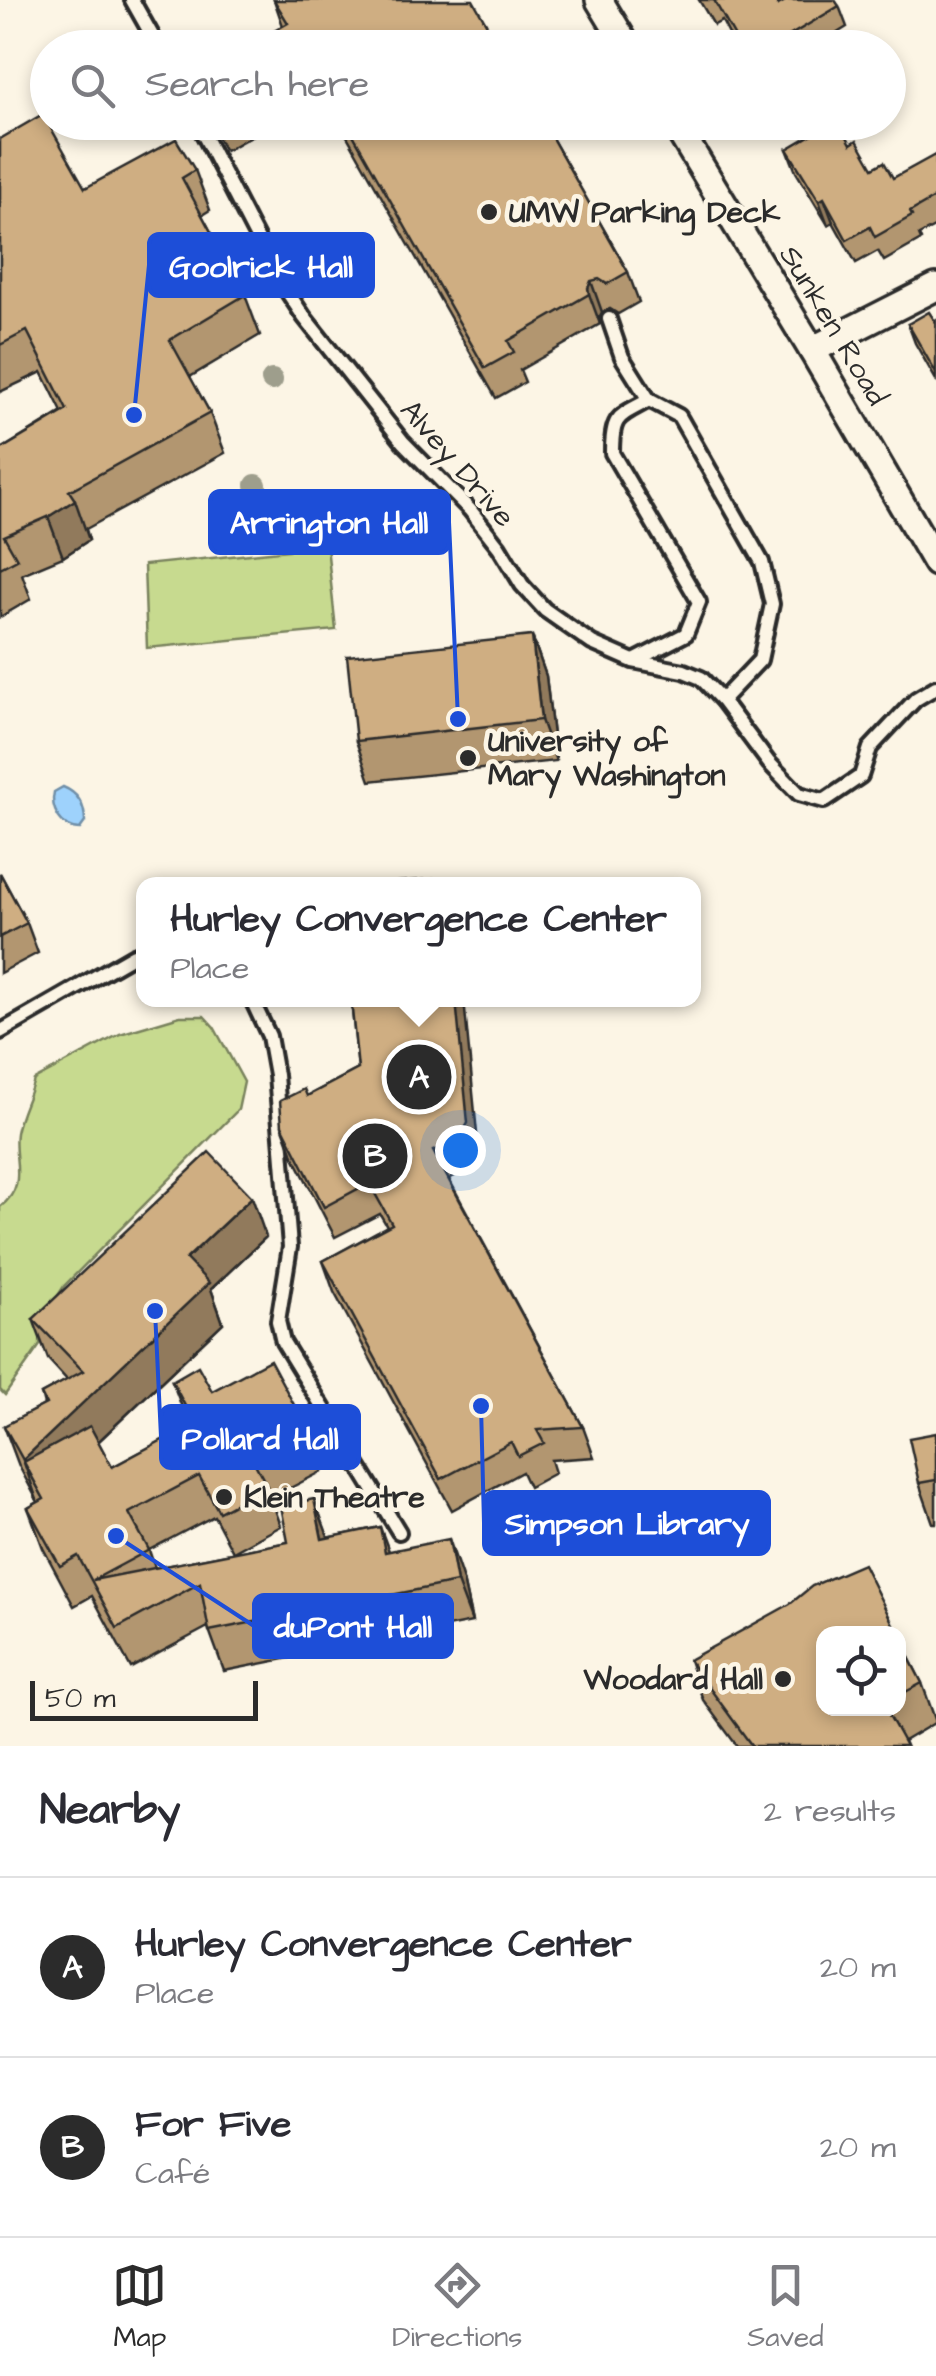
<!DOCTYPE html>
<html lang="en">
<head>
<meta charset="utf-8">
<style>
	:root { --surface:#fff; --page:#f7f7f7; --text:#2b2b33; --muted:#7c7c81; --line:#e1e1e2; --accent:#2b2b2b }
	body { margin:0; font-family:"Architects Daughter",sans-serif; background:var(--page); color:var(--text) }
	.controls { position:absolute; right:30px; bottom:30px; display:grid; overflow:hidden; border-radius:20px; box-shadow:0 5px 15px #0003 }
	.controls button { width:90px; height:90px; display:grid; place-items:center; padding:0; border:0; border-bottom:2px solid var(--line); background:var(--surface); color:var(--text); font:50px sans-serif }
	.scale { position:absolute; left:30px; bottom:25px; width:228px; box-sizing:border-box; padding-left:10px; border:5px solid #2b2b2b; border-top:0; font-size:28px; line-height:35px; white-space:nowrap; color:#2b2b2b; -webkit-text-stroke:8px #fcf5e5; paint-order:stroke }
	.you { position:absolute; left:460px; top:1150px; width:35px; height:35px; margin:-25px; border:8px solid #fff; border-radius:50%; background:#1a73e8; box-shadow:0 0 0 15px #1a73e833 }
	.badge { display:grid; place-items:center; width:65px; height:65px; border-radius:50%; background:var(--accent); color:#fff; font-size:32px; font-weight:700 }
	.pin { position:absolute; translate:-50% -50%; border:5px solid #fff; box-shadow:0 2px 10px #0006 }
	.popup { position:absolute; left:136px; top:877px; width:565px; height:130px; box-sizing:border-box; display:grid; place-content:center; border-radius:20px; background:var(--surface); filter:drop-shadow(0 2px 8px #0005); font-size:32px; white-space:nowrap; color:var(--muted) }
	.popup b { font-size:38px; color:var(--text) }
	.popup::after { content:''; position:absolute; left:50%; top:100%; margin-left:-20px; border:20px solid transparent; border-top-color:var(--surface) }
	.list { margin:0; padding:0; list-style:none }
	h2 { display:flex; justify-content:space-between; align-items:center; height:130px; margin:0; padding:0 40px; font-size:42px }
	h2 small { font-size:32px; font-weight:400; color:var(--muted) }
	.list li { display:grid; grid-template-columns:65px 1fr auto; gap:30px; align-items:center; box-sizing:border-box; height:180px; padding:0 40px; border-top:2px solid var(--line) }
	.list b { display:block; font-size:38px; white-space:nowrap }
	.list p { margin:0; font-size:32px; white-space:nowrap; color:var(--muted) }
	.list em { font-size:32px; font-style:normal; color:var(--muted) }
	.icon { flex:none; width:55px; height:55px; fill:none; stroke:currentColor; stroke-width:2; stroke-linecap:round; stroke-linejoin:round }
	.map { position:relative; flex:none; width:936px; height:1746px; overflow:hidden }
	.search { position:absolute; background:var(--surface); box-shadow:0 5px 15px #0003; left:30px; right:30px; top:30px; height:110px; display:flex; align-items:center; gap:25px; box-sizing:border-box; padding:0 35px; border-radius:55px; color:var(--muted); font-size:38px }
	.sheet { height:490px; background:var(--surface) }
	nav { display:flex; justify-content:space-around; align-items:center; box-sizing:border-box; height:140px; border-top:2px solid var(--line); background:var(--surface); font-size:28px; color:var(--muted) }
	nav a { display:grid; justify-items:center; gap:5px }
	nav .on { color:var(--accent) }
	.map>svg:first-child { display:block }
	.green { fill:#c7da8f; stroke:#79825d; stroke-width:2.5 }
	.water { fill:#9ed2fc; stroke:#708fa8; stroke-width:2.5 }
	.lines { fill:none; stroke-linecap:round; stroke-linejoin:round }
	.lane-casing { stroke:#2b2b2b; stroke-width:20 }
	.street-casing { stroke:#2b2b2b; stroke-width:32 }
	.lane { stroke:#fcf5e5; stroke-width:12 }
	.street { stroke:#fcf5e5; stroke-width:25 }
	.tree { fill:#9e9e8c }
	.wall { fill:#b29670; stroke:#2b2b2b; stroke-width:2.5 }
	.shaded-wall { fill:#917a5b; stroke:#2b2b2b; stroke-width:2.5 }
	.building { fill:#cfae82; stroke:#2b2b2b; stroke-width:2.5 }
	.poi-dot { fill:#2b2b2b; stroke:#fcf5e5; stroke-width:4 }
	.labels { text-anchor:middle; stroke-width:9; stroke-linejoin:round; paint-order:stroke }
	.poi-label { font-size:30px; font-weight:bold; fill:#2b2b2b; stroke:#fcf5e5; text-anchor:start }
	.street-label { font-size:30px; fill:#2b2b2b; stroke:#fcf5e5 }
	.leader { fill:none; stroke:#1d4ed8; stroke-width:4 }
	.callout-dot { fill:#1d4ed8; stroke:#fcf5e5; stroke-width:4 }
	.callout { fill:#1d4ed8; stroke:#1d4ed8; stroke-width:4 }
	.callout-label { font-size:32px; text-anchor:middle; font-weight:bold; fill:#fff }
</style>
</head>
<body>
<div class="map">
<svg width="936" height="1746" viewBox="0 0 936 1746">
	<rect width="100%" height="100%" fill="#fcf5e5"/>
	<filter id="ink" filterUnits="userSpaceOnUse"><feTurbulence type="fractalNoise" baseFrequency=".01" numOctaves="2"/><feDisplacementMap in="SourceGraphic" scale="20" xChannelSelector="R" yChannelSelector="G"/><feConvolveMatrix kernelMatrix="1 2 1 2 8 2 1 2 1" color-interpolation-filters="sRGB"/></filter>
	<g filter="url(#ink)">
		<g class="green">
			<polygon points="327,546 336,630 147,648 144,565"/>
			<path d="M180,1016H204L214,1027L244,1082L238,1110L64,1286L41,1322L40,1345L5,1395L0,1390V1207C29,1185 12,1160 16,1133C19,1116 29,1097 34,1080L120,1034Z"/>
		</g>
		<path class="water" d="M63,787C78,793 85,806 85,822L80,829C61,829 50,809 54,792Z"/>
		<g class="lines">
			<defs>
				<g id="lane">
					<polyline points="132,0 159,48"/>
					<polyline points="197,122 275,273 304,317 403,442 470,510 499,547 522,585 545,610 592,643 633,661 684,671 701,678 722,700 769,763 799,794 824,801 861,776 870,748 916,699 936,687"/>
					<polyline points="609,319 622,357 649,400 679,416 762,562 772,604 760,660 722,700"/>
					<path d="M634,661L686,634L699,602L612,453C612,415 618,417 649,400"/>
					<polyline points="252,1000 269,1036 276,1075 290,1247 278,1321 283,1342 399,1532"/>
					<polyline points="0,1032 134,955 144,951"/>
				</g>
				<g id="street">
					<polyline points="599,0 628,48"/>
					<polyline points="674,122 812,350 936,563"/>
					<polyline points="812,350 936,287"/>
				</g>
			</defs>
			<use href="#lane" class="lane-casing"/>
			<use href="#street" class="street-casing"/>
			<use href="#lane" class="lane"/>
			<use href="#street" class="street"/>
		</g>
		<g class="tree">
			<circle cx="272" cy="380" r="11"/>
			<circle cx="256" cy="485" r="11"/>
		</g>
		<g class="wall">
			<polygon points="274,0 500,48 283,26"/>
			<polygon points="699,0 775,0 778,5 839,6 847,27 813,48 736,48 722,21 714,25"/>
			<polygon points="209,122 276,122 225,151"/>
			<polygon points="339,122 543,122 628,272 639,302 618,314 610,309 602,312 599,318 600,324 520,370 525,382 496,398"/>
			<polygon points="0,139 85,188 195,170 210,210 202,215 245,295 260,335 190,377 210,413 225,453 86,529 89,540 63,557 22,574 31,599 0,617 0,450 62,412 42,372 0,392"/>
			<polygon points="787,149 873,168 893,178 936,157 936,226 919,235 921,240 884,261 878,251 856,263 833,222 828,225 796,172"/>
			<polygon points="936,320 936,380 915,343 908,324"/>
			<polygon points="532,636 546,676 556,761 370,781 356,741"/>
			<polygon points="0,873 27,923 38,953 0,973"/>
			<polygon points="351,1000 479,1154 471,1167 449,1179 583,1427 594,1457 551,1460 555,1473 529,1487 522,1472 452,1510 334,1292 323,1261 387,1226 380,1214 335,1237 293,1155 282,1125 307,1096 358,1069"/>
			<polygon points="266,1237 211,1289 223,1323 98,1442 112,1467 189,1426 172,1381 212,1391 308,1431 323,1471 271,1498 281,1526 233,1552 214,1516 149,1550 155,1568 288,1542 314,1499 328,1538 380,1527 389,1551 463,1580 472,1622 224,1671 208,1627 131,1668 92,1596 74,1606 43,1548 28,1508 38,1502 19,1466 4,1426 44,1405 41,1394 67,1380 48,1359 33,1319"/>
			<polygon points="936,1433 936,1523 933,1523 919,1483"/>
			<polygon points="898,1636 922,1683 936,1722 904,1741 906,1746 737,1746 703,1700 689,1660 824,1708 898,1708"/>
		</g>
		<g class="shaded-wall">
			<polygon points="824,198 833,222 828,225 819,201"/>
			<polygon points="591,281 602,312 599,318 600,324 589,294 588,288"/>
			<polygon points="75,500 89,540 63,557 48,517"/>
			<polygon points="532,636 546,676 556,761 541,720"/>
			<polygon points="456,1000 464,1000 479,1154 471,1167 460,1137"/>
			<polygon points="252,1197 266,1237 211,1289 223,1323 42,1495 24,1462 37,1500 23,1460 186,1259"/>
			<polygon points="314,1499 329,1539 322,1539"/>
			<polygon points="449,1539 463,1580 472,1622 457,1582"/>
		</g>
		<g class="building">
			<polygon points="274,0 473,0 500,48 244,48 288,23"/>
			<polygon points="714,0 775,0 778,5 787,0 835,0 839,6 789,36 795,48 738,48 740,46"/>
			<polygon points="43,114 85,188 176,139 195,170 182,178 245,295 170,340 210,413 69,491 75,500 48,517 4,536 17,559 0,568 0,450 67,410 27,331 0,345 0,139"/>
			<polygon points="346,122 543,122 628,272 607,284 599,279 591,281 588,288 589,294 508,341 514,352 485,368"/>
			<polygon points="833,122 839,122 851,144 857,140 873,168 884,162 893,178 935,155 936,157 936,197 910,212 912,216 875,237 870,227 847,240 824,198 819,201 787,149"/>
			<polygon points="929,312 935,321 936,320 936,373 908,324"/>
			<polygon points="532,636 541,720 356,741 347,656"/>
			<polygon points="0,873 27,923 0,937"/>
			<polygon points="445,878 445,884 375,884"/>
			<polygon points="351,1000 456,1000 468,1123 460,1137 433,1151 583,1427 537,1430 544,1443 518,1456 511,1442 441,1479 323,1261 392,1224 369,1183 324,1207 282,1125 280,1101 304,1089 307,1096 358,1069"/>
			<polygon points="209,1152 252,1197 186,1259 209,1283 23,1460 4,1426 46,1404 41,1394 83,1371 33,1319"/>
			<polygon points="270,1360 308,1431 253,1460 267,1486 219,1512 199,1476 129,1513 149,1550 93,1580 288,1542 281,1506 314,1499 322,1539 380,1527 385,1552 449,1539 457,1582 209,1631 200,1583 117,1628 78,1556 60,1566 28,1508 44,1499 24,1462 90,1426 112,1467 194,1423 172,1381 198,1366 212,1391"/>
			<polygon points="936,1433 936,1480 919,1483 909,1438"/>
			<polygon points="863,1564 898,1634 824,1634 824,1708 885,1708 906,1746 752,1746 689,1660 790,1604 812,1586"/>
			<polygon points="898,1636 922,1683 898,1696"/>
		</g>
	</g>
	<g class="poi-dot">
		<circle cx="489" cy="212" r="10"/>
		<circle cx="468" cy="758" r="10"/>
		<circle cx="224" cy="1497" r="10"/>
		<circle cx="783" cy="1679" r="10"/>
	</g>
	<g class="labels">
		<g class="poi-label">
			<text x="509" y="222">UMW Parking Deck</text>
			<text x="488" y="751">University of<tspan x="488" dy="34">Mary Washington</tspan></text>
			<text x="244" y="1507">Klein Theatre</text>
			<text x="763" y="1689" text-anchor="end">Woodard Hall</text>
		</g>
		<g class="street-label">
			<text transform="translate(834 325) rotate(59)" y="10">Sunken Road</text>
			<text transform="translate(458 463) rotate(49)" y="10">Alvey Drive</text>
		</g>
	</g>
	<path class="leader" d="M134 415L149 265M458 719L449 522M155 1311L161 1437M481 1406L484 1523M116 1536L254 1626"/>
	<g class="callout-dot">
		<circle cx="134" cy="415" r="10"/>
		<circle cx="458" cy="719" r="10"/>
		<circle cx="155" cy="1311" r="10"/>
		<circle cx="481" cy="1406" r="10"/>
		<circle cx="116" cy="1536" r="10"/>
	</g>
	<g class="callout">
		<rect x="149" y="234" width="224" height="62" rx="10"/>
		<rect x="210" y="491" width="239" height="62" rx="10"/>
		<rect x="161" y="1406" width="198" height="62" rx="10"/>
		<rect x="484" y="1492" width="285" height="62" rx="10"/>
		<rect x="254" y="1595" width="198" height="62" rx="10"/>
	</g>
	<g class="callout-label">
		<text x="261" y="277">Goolrick Hall</text>
		<text x="329" y="533">Arrington Hall</text>
		<text x="260" y="1449">Pollard Hall</text>
		<text x="627" y="1534">Simpson Library</text>
		<text x="353" y="1637">duPont Hall</text>
	</g>
</svg>
<div class="controls">
<button><svg class="icon" aria-label="locate" viewBox="0 0 24 24"><circle cx="12" cy="12" r="6"/><path d="M12 2v4M12 18v4M2 12h4M18 12h4"/></svg></button>
</div>
<div class="scale">50 m</div>
<div class="you"></div>
<div class="pin badge" style="left:419px;top:1077px">A</div>
<div class="popup"><b>Hurley Convergence Center</b>Place</div>
<div class="pin badge" style="left:375px;top:1156px">B</div>
<div class="search"><svg class="icon" aria-label="search" viewBox="0 0 24 24"><circle cx="10" cy="10" r="6"/><path d="M15 15l6 6"/></svg>Search here</div>
</div>
<section class="sheet">
<h2>Nearby<small>2 results</small></h2>
<ul class="list">
<li><span class="badge">A</span><div><b>Hurley Convergence Center</b><p>Place</p></div><em>20 m</em></li>
<li><span class="badge">B</span><div><b>For Five</b><p>Café</p></div><em>20 m</em></li>
</ul>
</section>
<nav>
<a class="on"><svg class="icon" aria-label="map" viewBox="0 0 24 24"><path d="M3 6l6-2 6 2 6-2v14l-6 2-6-2-6 2zM9 4v14M15 6v14"/></svg>Map</a>
<a><svg class="icon" aria-label="directions" viewBox="0 0 24 24"><path d="M12 3l9 9-9 9-9-9zM9 14v-3h6M13 9l2 2-2 2"/></svg>Directions</a>
<a><svg class="icon" aria-label="saved" viewBox="0 0 24 24"><path d="M7 4h10v16l-5-4-5 4z"/></svg>Saved</a>
</nav>
</body>
</html>
